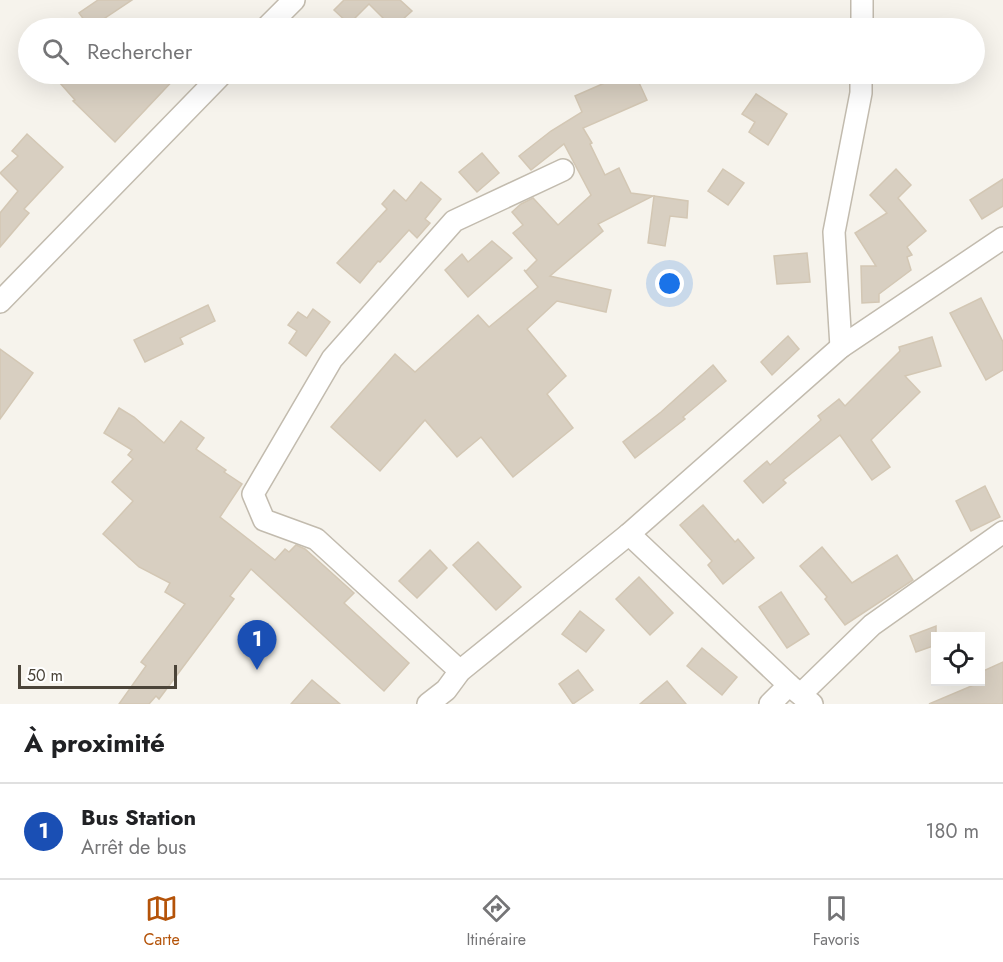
<!DOCTYPE html>
<html lang="fr">
<head>
<meta charset="utf-8">
<style>
	:root { --surface:#fff; --page:#f2f2f2; --text:#202124; --muted:#757577; --line:#e0e0e0; --accent:#b45309 }
	body { margin:0; font-family:Jost,sans-serif; background:var(--page); color:var(--text) }
	.controls { position:absolute; right:18px; bottom:18px; display:grid; overflow:hidden; border-radius:0px; box-shadow:0 6px 24px #0002 }
	.controls button { width:54px; height:54px; display:grid; place-items:center; padding:0; border:0; border-bottom:2px solid var(--line); background:var(--surface); color:var(--text); font:30px sans-serif }
	.scale { position:absolute; left:18px; bottom:15px; width:159px; box-sizing:border-box; padding-left:6px; border:3px solid #4b4439; border-top:0; font-size:16px; line-height:21px; white-space:nowrap; color:#4b4439; -webkit-text-stroke:4px #fff; paint-order:stroke }
	.you { position:absolute; left:670px; top:284px; width:21px; height:21px; margin:-15px; border:4px solid #fff; border-radius:50%; background:#1a73e8; box-shadow:0 0 0 9px #1a73e833 }
	.badge { display:grid; place-items:center; width:39px; height:39px; border-radius:50%; background:var(--accent); color:#fff; font-size:20px; font-weight:700 }
	.pin { position:absolute; translate:-50% -50px; filter:drop-shadow(0 2px 3px #0008) }
	.pin::after { content:''; position:absolute; top:32px; width:21px; height:18px; background:inherit; clip-path:polygon(0 0,100% 0,50% 100%) }
	.list { margin:0; padding:0; list-style:none }
	h2 { display:flex; justify-content:space-between; align-items:center; height:78px; margin:0; padding:0 24px; font-size:26px }
	h2 small { font-size:20px; font-weight:400; color:var(--muted) }
	.list li { display:grid; grid-template-columns:39px 1fr auto; gap:18px; align-items:center; box-sizing:border-box; height:96px; padding:0 24px; border-top:2px solid var(--line) }
	.list b { display:block; font-size:22px; white-space:nowrap }
	.list p { margin:0; font-size:20px; white-space:nowrap; color:var(--muted) }
	.list em { font-size:20px; font-style:normal; color:var(--muted) }
	.icon { flex:none; width:33px; height:33px; fill:none; stroke:currentColor; stroke-width:2; stroke-linecap:round; stroke-linejoin:round }
	.map { position:relative; flex:none; width:1003px; height:704px; overflow:hidden }
	.search { position:absolute; background:var(--surface); box-shadow:0 6px 24px #0002; left:18px; right:18px; top:18px; height:66px; display:flex; align-items:center; gap:15px; box-sizing:border-box; padding:0 21px; border-radius:33px; color:var(--muted); font-size:22px }
	.sheet { height:174px; background:var(--surface) }
	nav { display:flex; justify-content:space-around; align-items:center; box-sizing:border-box; height:84px; border-top:2px solid var(--line); background:var(--surface); font-size:16px; color:var(--muted) }
	nav a { display:grid; justify-items:center; gap:3px }
	nav .on { color:var(--accent) }
	.map>svg:first-child { display:block }
	.building { fill:#d8cfc1; stroke:#d3c7b4; stroke-width:1.5 }
	.lines { fill:none; stroke-linecap:round; stroke-linejoin:round }
	.minor-casing { stroke:#c2bbae; stroke-width:24 }
	.minor { stroke:#fff; stroke-width:21 }
</style>
</head>
<body>
<div class="map">
<svg width="1003" height="704" viewBox="0 0 1003 704">
	<rect width="100%" height="100%" fill="#f6f3ec"/>
	<g class="building">
		<polygon points="98,0 132,0 90,28 79,13"/>
		<polygon points="344,0 400,0 412,11 393,28 369,4 349,24 334,10"/>
		<polygon points="52,74 179,74 115,142 73,101 75,100"/>
		<polygon points="625,74 635,74 647,100 583,128 592,143 590,144 605,175 619,168 631,193 653,196 598,224 603,231 550,276 611,290 606,312 557,301 527,329 566,376 547,394 573,428 513,477 481,437 457,457 425,420 380,471 331,427 395,354 415,372 478,315 489,327 538,287 524,270 526,271 537,260 513,233 523,225 512,212 521,204 533,198 558,225 591,195 564,144 531,170 519,156 551,131 582,112 575,96"/>
		<polygon points="756,94 787,114 768,145 749,132 755,122 742,114"/>
		<polygon points="27,134 63,167 24,209 29,213 0,247 0,213 18,191 0,173 18,156 12,151"/>
		<polygon points="482,153 499,173 477,192 459,172"/>
		<polygon points="723,169 744,183 728,205 708,191"/>
		<polygon points="896,169 911,185 898,198 926,231 907,247 912,255 907,257 911,270 879,294 879,302 862,303 861,266 876,266 855,233 887,213 870,195"/>
		<polygon points="1003,179 1003,206 982,219 970,200"/>
		<polygon points="421,182 441,199 425,219 430,223 417,238 409,230 380,262 378,261 360,283 337,263 387,209 382,204 394,190 406,201"/>
		<polygon points="654,196 688,201 687,218 670,216 665,246 648,243"/>
		<polygon points="492,241 512,258 468,297 445,270 462,254 468,262"/>
		<polygon points="807,253 810,282 777,284 774,256"/>
		<polygon points="981,298 1003,342 1003,370 986,380 950,313"/>
		<polygon points="208,305 215,321 180,338 183,344 145,362 134,340"/>
		<polygon points="313,309 330,322 306,356 289,343 297,331 288,325 298,312 307,318"/>
		<polygon points="788,336 799,349 772,375 761,362"/>
		<polygon points="932,337 941,366 905,376 920,392 871,440 890,467 872,480 840,435 783,480 786,483 763,503 744,481 767,461 770,465 821,420 818,416 839,399 845,406 900,351 899,347"/>
		<polygon points="0,349 33,373 0,419"/>
		<polygon points="713,365 726,381 683,417 685,419 635,458 623,442 661,412"/>
		<polygon points="119,408 134,417 164,443 181,421 204,438 196,449 226,470 224,472 242,484 220,517 275,560 285,549 289,552 296,545 305,549 354,593 344,603 409,663 384,691 251,569 230,596 234,599 159,699 156,696 149,704 119,704 146,666 141,662 185,604 165,592 170,583 139,567 103,534 133,501 112,482 133,459 128,455 132,450 104,433"/>
		<polygon points="985,486 1000,517 971,531 956,501"/>
		<polygon points="703,505 735,542 738,539 754,558 723,584 708,565 712,561 680,525"/>
		<polygon points="478,542 521,587 496,610 453,565"/>
		<polygon points="822,547 852,583 897,555 913,580 845,625 825,599 827,597 800,566"/>
		<polygon points="430,550 447,568 417,598 399,581"/>
		<polygon points="639,577 673,613 650,635 616,599"/>
		<polygon points="781,592 809,634 787,648 759,607"/>
		<polygon points="580,611 604,630 586,652 562,634"/>
		<polygon points="936,626 936,645 916,652 910,636"/>
		<polygon points="702,648 737,677 722,695 687,666"/>
		<polygon points="1003,662 1003,704 929,704 981,682 981,672"/>
		<polygon points="578,670 593,690 573,704 559,684"/>
		<polygon points="312,680 340,704 291,704"/>
		<polygon points="667,681 686,704 640,704"/>
	</g>
	<g class="lines">
		<defs>
			<g id="minor">
				<polyline points="266,28 294,0"/>
				<polyline points="862,28 862,0"/>
				<polyline points="0,302 222,74"/>
				<polyline points="841,347 834,232 861,93 861,74"/>
				<polyline points="629,534 789,685"/>
				<polyline points="460,671 316,539 264,520 253,494 332,359 454,221 563,170"/>
				<polyline points="801,694 872,625 1003,532"/>
				<polyline points="428,704 446,690 460,671 629,534 841,347 1003,238"/>
				<polyline points="770,704 789,685 812,704"/>
			</g>
		</defs>
		<use href="#minor" class="minor-casing"/>
		<use href="#minor" class="minor"/>
	</g>
</svg>
<div class="controls">
<button><svg class="icon" aria-label="locate" viewBox="0 0 24 24"><circle cx="12" cy="12" r="6"/><path d="M12 2v4M12 18v4M2 12h4M18 12h4"/></svg></button>
</div>
<div class="scale">50 m</div>
<div class="you"></div>
<div class="pin badge" style="left:257px;top:670px;background:#1a4fb4">1</div>
<div class="search"><svg class="icon" aria-label="search" viewBox="0 0 24 24"><circle cx="10" cy="10" r="6"/><path d="M15 15l6 6"/></svg>Rechercher</div>
</div>
<section class="sheet">
<h2>À proximité<small></small></h2>
<ul class="list">
<li><span class="badge" style="background:#1a4fb4">1</span><div><b>Bus Station</b><p>Arrêt de bus</p></div><em>180 m</em></li>
</ul>
</section>
<nav>
<a class="on"><svg class="icon" aria-label="map" viewBox="0 0 24 24"><path d="M3 6l6-2 6 2 6-2v14l-6 2-6-2-6 2zM9 4v14M15 6v14"/></svg>Carte</a>
<a><svg class="icon" aria-label="directions" viewBox="0 0 24 24"><path d="M12 3l9 9-9 9-9-9zM9 14v-3h6M13 9l2 2-2 2"/></svg>Itinéraire</a>
<a><svg class="icon" aria-label="saved" viewBox="0 0 24 24"><path d="M7 4h10v16l-5-4-5 4z"/></svg>Favoris</a>
</nav>
</body>
</html>
